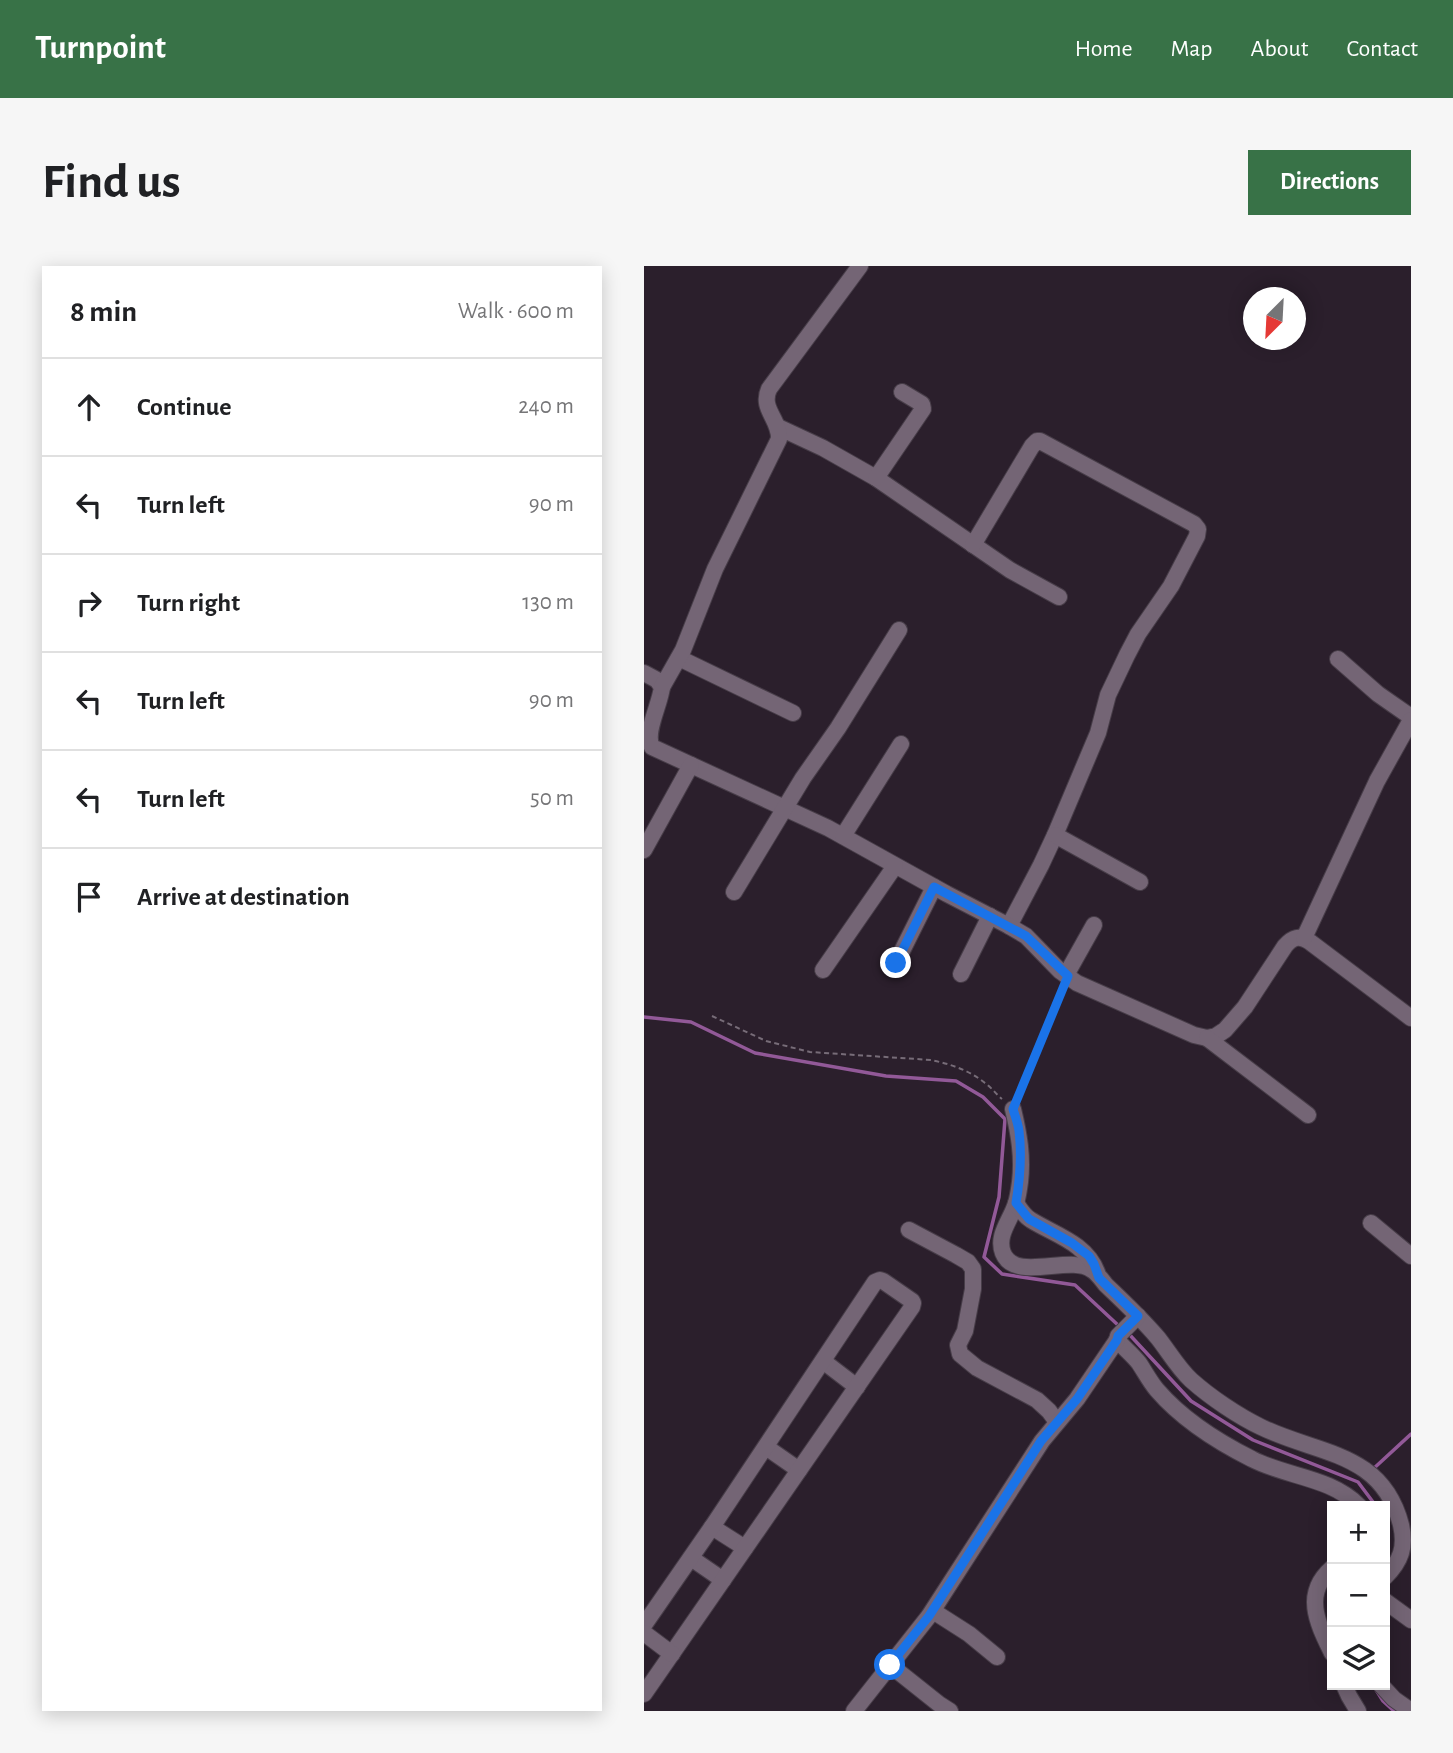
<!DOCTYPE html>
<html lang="en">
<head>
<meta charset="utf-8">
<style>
	:root { --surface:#fff; --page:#f6f6f6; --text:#202124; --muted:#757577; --line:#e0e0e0; --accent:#387247 }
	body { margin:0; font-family:"Alegreya Sans",sans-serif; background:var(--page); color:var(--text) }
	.controls { position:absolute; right:21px; bottom:21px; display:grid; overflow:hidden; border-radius:0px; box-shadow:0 4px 18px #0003 }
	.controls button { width:63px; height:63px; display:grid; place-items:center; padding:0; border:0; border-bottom:2px solid var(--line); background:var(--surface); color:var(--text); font:35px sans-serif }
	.compass { position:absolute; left:599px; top:21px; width:63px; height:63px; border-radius:50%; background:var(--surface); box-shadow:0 4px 18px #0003; rotate:204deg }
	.stop { position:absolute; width:21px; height:21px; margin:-16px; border:5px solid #1a73e8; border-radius:50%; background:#fff }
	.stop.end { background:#1a73e8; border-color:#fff; box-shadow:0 2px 7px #0008 }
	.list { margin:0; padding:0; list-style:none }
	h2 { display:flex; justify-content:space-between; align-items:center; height:91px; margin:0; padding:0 28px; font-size:30px }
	h2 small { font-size:23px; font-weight:400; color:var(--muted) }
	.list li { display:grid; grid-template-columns:46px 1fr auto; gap:21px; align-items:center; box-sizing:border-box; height:98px; padding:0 28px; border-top:2px solid var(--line) }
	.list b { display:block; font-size:26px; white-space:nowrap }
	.list em { font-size:23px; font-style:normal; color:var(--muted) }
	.icon { flex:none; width:38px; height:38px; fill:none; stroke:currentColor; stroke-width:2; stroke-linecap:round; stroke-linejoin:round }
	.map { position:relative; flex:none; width:767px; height:1445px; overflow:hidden; border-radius:0px }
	header { display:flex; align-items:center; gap:42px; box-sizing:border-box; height:98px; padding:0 35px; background:var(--accent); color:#fff }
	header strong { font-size:33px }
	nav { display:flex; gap:38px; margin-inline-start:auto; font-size:24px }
	.intro { display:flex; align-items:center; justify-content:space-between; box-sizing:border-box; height:168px; padding:0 42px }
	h1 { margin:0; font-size:49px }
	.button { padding:18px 32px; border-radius:0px; background:var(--accent); color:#fff; font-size:24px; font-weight:700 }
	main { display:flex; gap:42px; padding:0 42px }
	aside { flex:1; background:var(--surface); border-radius:0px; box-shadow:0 4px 18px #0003 }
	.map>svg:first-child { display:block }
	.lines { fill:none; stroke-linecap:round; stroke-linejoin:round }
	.stream { stroke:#925998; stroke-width:3.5 }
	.minor-casing { stroke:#473d48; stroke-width:18 }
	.path { stroke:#776c78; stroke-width:2; stroke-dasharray:5 3.5; stroke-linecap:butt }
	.minor { stroke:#746575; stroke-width:16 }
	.route { stroke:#1a73e8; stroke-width:9 }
</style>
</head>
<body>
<header>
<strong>Turnpoint</strong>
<nav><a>Home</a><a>Map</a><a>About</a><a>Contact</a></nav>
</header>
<div class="intro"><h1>Find us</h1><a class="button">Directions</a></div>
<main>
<aside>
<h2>8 min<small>Walk · 600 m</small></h2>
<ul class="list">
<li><svg class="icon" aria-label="ahead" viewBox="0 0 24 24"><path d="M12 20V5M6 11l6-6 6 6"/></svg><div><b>Continue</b></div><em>240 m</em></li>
<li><svg class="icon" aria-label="left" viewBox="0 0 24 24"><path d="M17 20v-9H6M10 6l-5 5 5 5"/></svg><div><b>Turn left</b></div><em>90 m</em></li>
<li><svg class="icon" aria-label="right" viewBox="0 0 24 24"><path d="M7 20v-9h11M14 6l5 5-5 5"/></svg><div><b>Turn right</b></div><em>130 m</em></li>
<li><svg class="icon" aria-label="left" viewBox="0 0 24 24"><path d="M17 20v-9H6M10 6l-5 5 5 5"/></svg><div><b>Turn left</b></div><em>90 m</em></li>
<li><svg class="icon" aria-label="left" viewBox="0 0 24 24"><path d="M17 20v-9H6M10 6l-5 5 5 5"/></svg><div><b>Turn left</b></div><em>50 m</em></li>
<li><svg class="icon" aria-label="arrive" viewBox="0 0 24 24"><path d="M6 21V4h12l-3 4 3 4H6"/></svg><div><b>Arrive at destination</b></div></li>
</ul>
</aside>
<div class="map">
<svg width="767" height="1445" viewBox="0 0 767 1445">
	<rect width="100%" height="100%" fill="#2b1f2c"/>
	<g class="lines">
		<g class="stream">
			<polyline points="0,751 47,756 111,787 242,810 312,815 339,831 361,853 355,931 340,991 358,1008 431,1019 475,1060"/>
			<polyline points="484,1067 547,1135 609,1174 714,1216 732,1240"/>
			<polyline points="728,1204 767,1168"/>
			<polyline points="688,1344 688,1351"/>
			<polyline points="729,1419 739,1435 750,1445"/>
		</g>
		<defs>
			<g id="minor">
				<polyline points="134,161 179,182 232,212 366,304 415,331"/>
				<polyline points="232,212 279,143 278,138 258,126"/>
				<polyline points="329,279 388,180 393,175 396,175 550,258 554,263 553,270 527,320 494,368 483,389 464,429 454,467 411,569 397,599 365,660"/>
				<polyline points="35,392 149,447"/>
				<polyline points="694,393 734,428 767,451"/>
				<path d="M0,407L13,414L18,421C16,439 0,467 8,481L184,562L303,628L365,660L382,670L416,705L433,717L550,769L563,772L572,770L581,764L601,741L641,680C649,671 655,669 666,676L767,752"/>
				<path d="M18,421L39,384L71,303L135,173C136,153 116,143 125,123L216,0"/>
				<polyline points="411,569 496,616"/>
				<polyline points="199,570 257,478"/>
				<polyline points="0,584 47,499"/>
				<polyline points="90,626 159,512 194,462 255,364"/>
				<polyline points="660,672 733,515 767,454"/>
				<polyline points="252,697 290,621"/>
				<polyline points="179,704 251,600"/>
				<polyline points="317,708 346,650"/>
				<polyline points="422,709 450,659"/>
				<polyline points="563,772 664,849"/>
				<path d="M369,843C375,868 379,891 376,916C375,923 374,931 372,937C367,954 352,969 359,987C371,1017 426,988 448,1004C453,1007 458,1014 462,1019C480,1036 498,1053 514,1072C525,1086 534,1102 547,1114C566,1131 594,1150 617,1161C674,1189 738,1185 757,1259C762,1281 757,1295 741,1311"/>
				<path d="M372,937C376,943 380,950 387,954C411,969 442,977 453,1006"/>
				<polyline points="727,957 767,990"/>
				<polyline points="265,964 312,989 324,996 329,1003 329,1023 321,1065 314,1079 316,1088 333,1102 393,1134 405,1145 413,1156"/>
				<path d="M494,1050L474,1070L473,1074C480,1082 489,1089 495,1097C501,1106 506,1116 513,1124C538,1153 574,1176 608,1193C642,1211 687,1211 715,1240"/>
				<polyline points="179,1095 213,1121"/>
				<polyline points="122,1181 155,1204"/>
				<polyline points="68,1261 101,1282"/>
				<polyline points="47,1292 79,1314"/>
				<path d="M688,1302C658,1328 674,1358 688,1387"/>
				<polyline points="741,1335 767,1354"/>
				<polyline points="289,1345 325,1368 353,1391"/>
				<polyline points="0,1359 70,1258 231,1016 236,1014 239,1015 268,1035 269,1037 268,1041 0,1428"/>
				<polyline points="0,1367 28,1388"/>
				<polyline points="246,1399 295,1438 306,1445"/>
				<polyline points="700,1419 705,1430 714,1445"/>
				<polyline points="737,1419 750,1433 767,1445"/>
				<polyline points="210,1445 285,1350 398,1175 433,1133 473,1074"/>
			</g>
		</defs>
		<use href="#minor" class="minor-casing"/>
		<g class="path">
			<path d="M68,750L122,775L166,786L287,794C306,798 325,804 341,817C347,821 352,828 358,833"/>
			<polyline points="375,829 418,724"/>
		</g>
		<use href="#minor" class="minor"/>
	</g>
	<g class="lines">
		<path class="route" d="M246,1399L285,1350L397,1175L433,1133L473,1074L474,1070L494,1050L455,1012L450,998L445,990L428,977L385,953L372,937C376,913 378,889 375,865C374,857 371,850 369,843L424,710L382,670L290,621L252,697"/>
	</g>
</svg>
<div class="controls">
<button>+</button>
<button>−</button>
<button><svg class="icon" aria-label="layers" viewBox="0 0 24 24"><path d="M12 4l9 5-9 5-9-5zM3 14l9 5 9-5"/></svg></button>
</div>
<svg class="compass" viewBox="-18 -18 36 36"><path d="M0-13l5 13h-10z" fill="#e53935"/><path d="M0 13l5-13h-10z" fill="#757577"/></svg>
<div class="stop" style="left:246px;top:1399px"></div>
<div class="stop end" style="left:252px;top:697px"></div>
</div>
</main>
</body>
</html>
